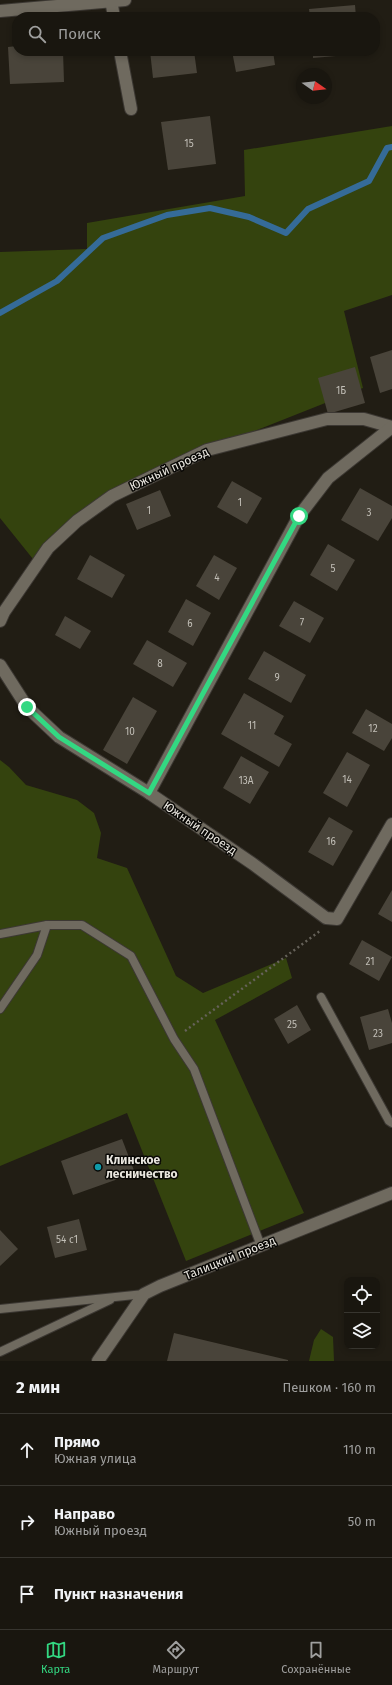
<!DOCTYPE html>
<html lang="ru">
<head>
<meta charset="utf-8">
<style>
	:root { --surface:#19160f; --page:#221f18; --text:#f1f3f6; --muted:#9f9f9e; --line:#37352f; --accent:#33d882 }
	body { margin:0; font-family:"Fira Sans",sans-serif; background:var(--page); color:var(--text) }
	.controls { position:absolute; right:12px; bottom:12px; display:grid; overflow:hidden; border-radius:8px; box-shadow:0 2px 6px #0003 }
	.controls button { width:36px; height:36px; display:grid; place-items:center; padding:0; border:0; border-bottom:1px solid var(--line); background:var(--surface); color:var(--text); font:20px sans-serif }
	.compass { position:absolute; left:296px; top:68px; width:36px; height:36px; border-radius:50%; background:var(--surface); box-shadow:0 2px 6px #0003; rotate:104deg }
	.stop { position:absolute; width:12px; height:12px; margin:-9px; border:3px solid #33d882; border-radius:50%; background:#fff }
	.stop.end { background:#33d882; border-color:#fff; box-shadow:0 1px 4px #0008 }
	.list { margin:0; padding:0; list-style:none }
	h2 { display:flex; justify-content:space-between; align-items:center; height:52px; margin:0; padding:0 16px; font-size:17px }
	h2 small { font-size:13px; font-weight:400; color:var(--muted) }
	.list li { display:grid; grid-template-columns:26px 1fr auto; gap:12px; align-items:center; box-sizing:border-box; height:72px; padding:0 16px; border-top:1px solid var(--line) }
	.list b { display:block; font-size:15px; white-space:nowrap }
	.list p { margin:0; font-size:13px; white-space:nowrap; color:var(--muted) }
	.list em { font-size:13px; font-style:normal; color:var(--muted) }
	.icon { flex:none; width:22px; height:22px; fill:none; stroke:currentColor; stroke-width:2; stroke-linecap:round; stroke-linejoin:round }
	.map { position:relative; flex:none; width:392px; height:1361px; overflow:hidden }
	.search { position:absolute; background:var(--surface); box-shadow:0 2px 6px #0003; left:12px; right:12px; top:12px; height:44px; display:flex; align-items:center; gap:10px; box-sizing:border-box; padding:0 14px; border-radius:16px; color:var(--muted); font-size:15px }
	.sheet { height:268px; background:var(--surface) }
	nav { display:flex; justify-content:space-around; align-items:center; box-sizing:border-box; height:56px; border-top:1px solid var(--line); background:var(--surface); font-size:11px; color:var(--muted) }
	nav a { display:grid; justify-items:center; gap:2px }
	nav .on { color:var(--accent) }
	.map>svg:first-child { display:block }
	.green { fill:#34430e }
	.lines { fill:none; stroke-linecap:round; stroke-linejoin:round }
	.stream { stroke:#356b98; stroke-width:6 }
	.building { fill:#49443a }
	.service-casing { stroke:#3c3833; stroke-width:10 }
	.minor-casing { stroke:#3c3833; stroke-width:14 }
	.path { stroke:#66625a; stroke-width:2.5; stroke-dasharray:2 3; stroke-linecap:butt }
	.service { stroke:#6f6a5f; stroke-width:8 }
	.minor { stroke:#6f6a5f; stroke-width:12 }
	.route { stroke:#33d882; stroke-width:5 }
	.culture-dot { fill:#0f9aa8; stroke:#090805; stroke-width:1.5 }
	.labels { text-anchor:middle; stroke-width:3; stroke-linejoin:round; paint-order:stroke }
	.number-label { font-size:10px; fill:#c1beb6 }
	.street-label { font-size:12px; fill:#e9e6df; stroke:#090805 }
	.poi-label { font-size:12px; font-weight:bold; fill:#e9e6df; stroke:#090805; text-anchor:start }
</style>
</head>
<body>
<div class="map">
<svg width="392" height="1361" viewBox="0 0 392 1361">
	<rect width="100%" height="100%" fill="#211d14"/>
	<g class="green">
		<polygon points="392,126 392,295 344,311 363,388 207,450 112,496 37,564 0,518 0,252 87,249 87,223 245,196 244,150"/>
		<polygon points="0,760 9,767 26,785 77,800 94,813 101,833 97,858 127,868 176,976 203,993 286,958 292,978 215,1020 304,1213 186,1261 127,1113 0,1166"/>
		<polygon points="321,1329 333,1337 334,1361 309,1361 314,1340"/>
	</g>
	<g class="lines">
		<polyline class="stream" points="0,313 57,281 103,238 167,215 210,208 249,217 286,233 308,209 369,181 387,148 392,147"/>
	</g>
	<g class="building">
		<polygon points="355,5 356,17 310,17 309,9"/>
		<polygon points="17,46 17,51 63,51 64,82 10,84 8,47"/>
		<polygon points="150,51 194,51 197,73 153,78"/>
		<polygon points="232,51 273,51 275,65 236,72"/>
		<polygon points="313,51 359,51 359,54 313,58"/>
		<polygon points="210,116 216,164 168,170 161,122"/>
		<polygon points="392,350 392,389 380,393 370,357"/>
		<polygon points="355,367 365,403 328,414 318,378"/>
		<polygon points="232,481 262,498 247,524 217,507"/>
		<polygon points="360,488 392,506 392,518 378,541 341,520"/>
		<polygon points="160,490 171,516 137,530 126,504"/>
		<polygon points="328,544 355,560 337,591 310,575"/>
		<polygon points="90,555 125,575 112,598 77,579"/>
		<polygon points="214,555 237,568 219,600 196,586"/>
		<polygon points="186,599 211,613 193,646 168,632"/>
		<polygon points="294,601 324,618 310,643 279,626"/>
		<polygon points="65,616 91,631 80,649 55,635"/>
		<polygon points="147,640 187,663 173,687 133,664"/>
		<polygon points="264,651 306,675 291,703 248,679"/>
		<polygon points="244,693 284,716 274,734 292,744 279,767 221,734"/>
		<polygon points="133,697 157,711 127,764 103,750"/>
		<polygon points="366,709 392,724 392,738 384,751 352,733"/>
		<polygon points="347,752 370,765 347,807 323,793"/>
		<polygon points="241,756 269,772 250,804 223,788"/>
		<polygon points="329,817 353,831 333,866 308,852"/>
		<polygon points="392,890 392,922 378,914"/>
		<polygon points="362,940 392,957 379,981 349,964"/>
		<polygon points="297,1005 311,1030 288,1044 274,1019"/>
		<polygon points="388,1009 392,1023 392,1043 369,1050 360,1017"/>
		<polygon points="122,1139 135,1173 73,1195 61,1161"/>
		<polygon points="79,1219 87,1250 55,1258 47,1227"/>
		<polygon points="0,1230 18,1249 0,1266"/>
		<polygon points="174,1333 288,1360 288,1361 167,1361"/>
	</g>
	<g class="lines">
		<defs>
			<g id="service">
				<polyline points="0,934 47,925 82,925 131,956 174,1039 194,1069 261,1246"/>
				<polyline points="321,997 389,1121 392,1123"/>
				<polyline points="0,1009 37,955 47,925"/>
				<polyline points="0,1309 144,1294"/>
				<polyline points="0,1352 110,1300"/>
			</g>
			<g id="minor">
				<polyline points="111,0 114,17"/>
				<polyline points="0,11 125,0"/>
				<polyline points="120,51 131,109"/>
				<polyline points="0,621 4,612 48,548 77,521 112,496 151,477 207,450 327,419 364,419 392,427"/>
				<polyline points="0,665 27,707 59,737 149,793 253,864 326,918 337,919 392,824"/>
				<polyline points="149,793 299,516 328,478 392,427"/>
				<polyline points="98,1361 144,1294 160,1286 392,1193"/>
			</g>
		</defs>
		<use href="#service" class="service-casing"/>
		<use href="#minor" class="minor-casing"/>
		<polyline class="path" points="185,1031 320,931"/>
		<use href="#service" class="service"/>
		<use href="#minor" class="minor"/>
	</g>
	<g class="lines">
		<polyline class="route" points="27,707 59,737 149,793 299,516"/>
	</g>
	<circle class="culture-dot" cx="98" cy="1167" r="4"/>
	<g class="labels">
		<g class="number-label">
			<text x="189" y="147">15</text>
			<text x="341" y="394">1Б</text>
			<text x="240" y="506">1</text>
			<text x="149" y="514">1</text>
			<text x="369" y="516">3</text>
			<text x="333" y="572">5</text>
			<text x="217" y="581">4</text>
			<text x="302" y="626">7</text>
			<text x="190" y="627">6</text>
			<text x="160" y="667">8</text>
			<text x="277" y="681">9</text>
			<text x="252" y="729">11</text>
			<text x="373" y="732">12</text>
			<text x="130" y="735">10</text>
			<text x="347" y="783">14</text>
			<text x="246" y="784">13А</text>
			<text x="331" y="845">16</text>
			<text x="370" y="965">21</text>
			<text x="292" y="1028">25</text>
			<text x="378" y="1037">23</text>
			<text x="67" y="1243">54 с1</text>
		</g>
		<g class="street-label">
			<text transform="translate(169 469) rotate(-25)" y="4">Южный проезд</text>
			<text transform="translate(200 828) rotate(34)" y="4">Южный проезд</text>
			<text transform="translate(230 1258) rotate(-22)" y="4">Талицкий проезд</text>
		</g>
		<g class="poi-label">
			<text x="106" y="1164">Клинское<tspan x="106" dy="14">лесничество</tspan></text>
		</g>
	</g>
</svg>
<div class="controls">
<button><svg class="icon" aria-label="locate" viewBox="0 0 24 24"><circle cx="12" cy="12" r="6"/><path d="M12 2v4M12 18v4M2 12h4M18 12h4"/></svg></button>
<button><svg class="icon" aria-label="layers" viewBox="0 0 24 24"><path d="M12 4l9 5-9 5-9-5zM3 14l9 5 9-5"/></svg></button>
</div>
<svg class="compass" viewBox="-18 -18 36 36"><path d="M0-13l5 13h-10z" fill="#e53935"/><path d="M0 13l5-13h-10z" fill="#9f9f9e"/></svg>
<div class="stop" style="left:299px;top:516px"></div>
<div class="stop end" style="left:27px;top:707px"></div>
<div class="search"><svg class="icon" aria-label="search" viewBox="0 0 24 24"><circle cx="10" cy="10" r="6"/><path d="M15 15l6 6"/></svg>Поиск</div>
</div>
<section class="sheet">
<h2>2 мин<small>Пешком · 160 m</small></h2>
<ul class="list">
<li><svg class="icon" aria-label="ahead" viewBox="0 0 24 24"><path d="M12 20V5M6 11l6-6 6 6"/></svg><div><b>Прямо</b><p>Южная улица</p></div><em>110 m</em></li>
<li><svg class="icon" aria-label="right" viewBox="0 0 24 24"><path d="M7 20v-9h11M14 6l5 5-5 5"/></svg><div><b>Направо</b><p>Южный проезд</p></div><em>50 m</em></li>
<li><svg class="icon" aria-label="arrive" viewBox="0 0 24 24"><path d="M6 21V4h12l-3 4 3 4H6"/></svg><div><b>Пункт назначения</b></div></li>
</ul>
</section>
<nav>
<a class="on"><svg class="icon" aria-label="map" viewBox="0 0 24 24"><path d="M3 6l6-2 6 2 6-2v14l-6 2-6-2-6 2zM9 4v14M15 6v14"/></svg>Карта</a>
<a><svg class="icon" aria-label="directions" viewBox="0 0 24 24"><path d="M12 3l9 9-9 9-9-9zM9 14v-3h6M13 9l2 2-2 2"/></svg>Маршрут</a>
<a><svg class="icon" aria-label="saved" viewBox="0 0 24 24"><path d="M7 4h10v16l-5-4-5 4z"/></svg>Сохранённые</a>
</nav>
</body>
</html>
